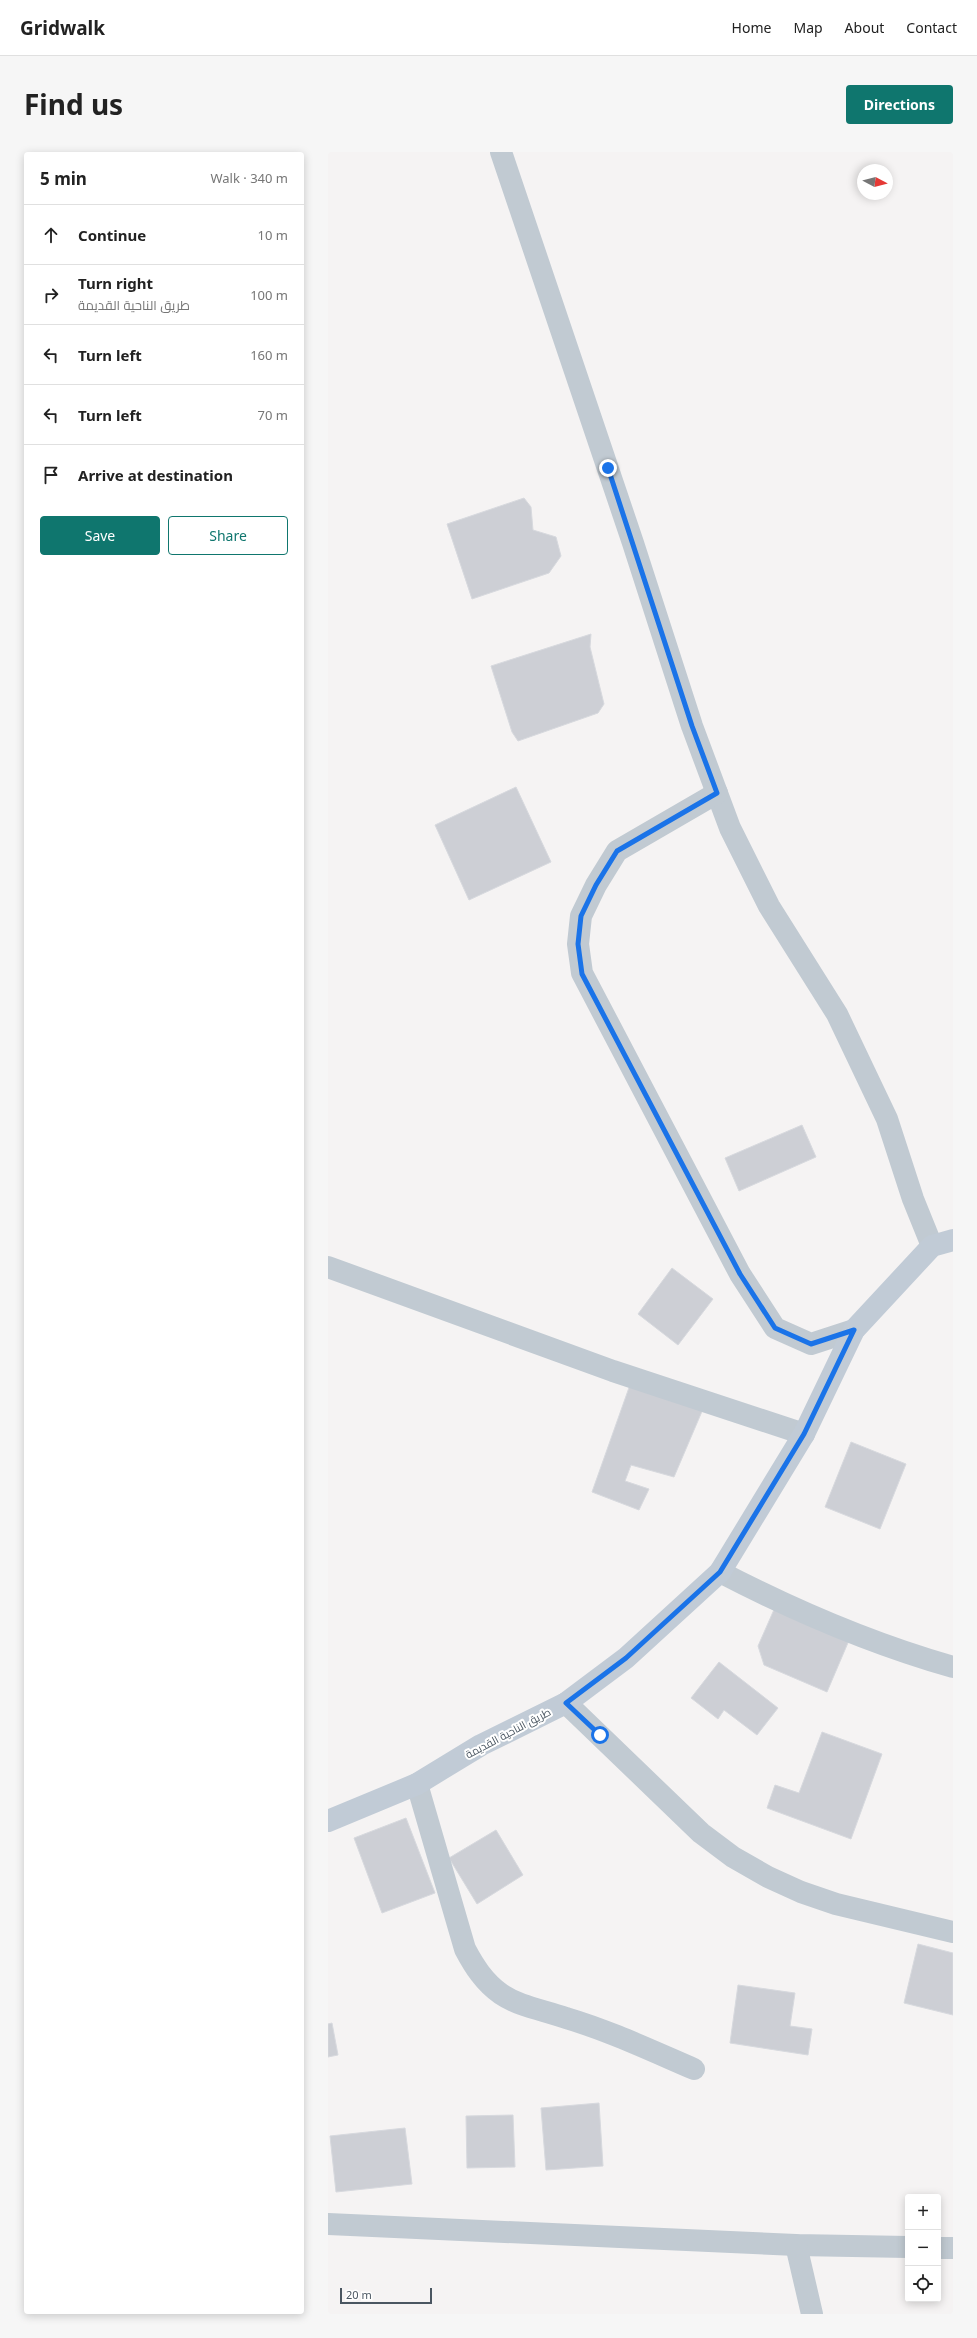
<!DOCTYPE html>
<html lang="en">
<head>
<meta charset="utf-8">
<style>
	:root { --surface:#fff; --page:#f6f6f6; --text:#222; --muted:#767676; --line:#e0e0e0; --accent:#0f766e }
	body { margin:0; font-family:"Noto Sans",Cairo,sans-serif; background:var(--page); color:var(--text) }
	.controls { position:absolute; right:12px; bottom:12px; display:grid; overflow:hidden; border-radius:4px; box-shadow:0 2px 10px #0003 }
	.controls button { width:36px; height:36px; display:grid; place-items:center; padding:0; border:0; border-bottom:1px solid var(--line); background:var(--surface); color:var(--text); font:20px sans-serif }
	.compass { position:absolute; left:529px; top:12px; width:36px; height:36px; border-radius:50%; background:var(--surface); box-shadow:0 2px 10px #0003; rotate:97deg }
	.scale { position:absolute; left:12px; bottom:10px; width:92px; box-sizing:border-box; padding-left:4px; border:2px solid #4a5661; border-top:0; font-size:11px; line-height:14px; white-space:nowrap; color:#4a5661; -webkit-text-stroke:3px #fff; paint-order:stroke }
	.stop { position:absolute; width:12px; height:12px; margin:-9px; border:3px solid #1a73e8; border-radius:50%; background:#fff }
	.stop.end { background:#1a73e8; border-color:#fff; box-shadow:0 1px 4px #0008 }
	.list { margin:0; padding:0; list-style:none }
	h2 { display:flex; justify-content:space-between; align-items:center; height:52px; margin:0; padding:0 16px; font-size:17px }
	h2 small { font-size:13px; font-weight:400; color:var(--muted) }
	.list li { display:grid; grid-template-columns:26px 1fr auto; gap:12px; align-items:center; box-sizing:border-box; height:60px; padding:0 16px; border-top:1px solid var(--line) }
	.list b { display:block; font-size:15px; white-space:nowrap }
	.list p { margin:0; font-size:13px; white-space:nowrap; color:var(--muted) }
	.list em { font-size:13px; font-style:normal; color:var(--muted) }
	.actions { display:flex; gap:8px; padding:12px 16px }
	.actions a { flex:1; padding:9px 0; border:1px solid var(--accent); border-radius:4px; text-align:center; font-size:14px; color:var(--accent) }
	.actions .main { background:var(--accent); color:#fff }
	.icon { flex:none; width:22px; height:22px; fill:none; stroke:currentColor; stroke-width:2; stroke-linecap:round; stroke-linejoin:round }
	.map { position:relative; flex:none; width:625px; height:2162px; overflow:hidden; border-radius:4px }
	header { display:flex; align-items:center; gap:24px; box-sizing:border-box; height:56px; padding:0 20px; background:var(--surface); border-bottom:1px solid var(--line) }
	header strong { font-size:19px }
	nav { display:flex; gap:22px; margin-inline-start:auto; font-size:14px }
	.intro { display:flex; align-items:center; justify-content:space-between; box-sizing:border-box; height:96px; padding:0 24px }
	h1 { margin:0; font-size:28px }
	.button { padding:10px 18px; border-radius:4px; background:var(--accent); color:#fff; font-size:14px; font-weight:700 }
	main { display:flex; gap:24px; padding:0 24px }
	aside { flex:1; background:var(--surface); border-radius:4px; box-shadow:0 2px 10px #0003 }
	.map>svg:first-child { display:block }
	.building { fill:#cdcfd5; stroke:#d7d9de }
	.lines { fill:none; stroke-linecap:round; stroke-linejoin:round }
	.street { stroke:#c1cad2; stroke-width:22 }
	.secondary { stroke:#c1cbd6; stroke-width:22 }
	.route { stroke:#1a73e8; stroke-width:5 }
	.labels { text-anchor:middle; stroke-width:4; stroke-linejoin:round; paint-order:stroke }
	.street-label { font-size:11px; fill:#4a5661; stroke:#fff }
</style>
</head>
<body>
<header>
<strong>Gridwalk</strong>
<nav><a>Home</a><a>Map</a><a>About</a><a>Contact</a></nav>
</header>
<div class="intro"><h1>Find us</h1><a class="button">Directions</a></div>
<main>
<aside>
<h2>5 min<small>Walk · 340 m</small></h2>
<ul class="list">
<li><svg class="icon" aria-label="ahead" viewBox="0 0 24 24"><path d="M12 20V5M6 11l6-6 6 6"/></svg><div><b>Continue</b></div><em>10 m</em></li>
<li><svg class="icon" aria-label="right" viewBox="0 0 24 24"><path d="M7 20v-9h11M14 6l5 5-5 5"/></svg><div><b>Turn right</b><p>طريق الناحية القديمة</p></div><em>100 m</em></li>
<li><svg class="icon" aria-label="left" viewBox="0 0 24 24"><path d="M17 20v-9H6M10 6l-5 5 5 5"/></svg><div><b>Turn left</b></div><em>160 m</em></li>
<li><svg class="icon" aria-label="left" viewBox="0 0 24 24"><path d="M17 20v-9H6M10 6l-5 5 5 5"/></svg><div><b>Turn left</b></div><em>70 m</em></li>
<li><svg class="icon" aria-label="arrive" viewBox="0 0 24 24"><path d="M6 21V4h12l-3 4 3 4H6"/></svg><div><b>Arrive at destination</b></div></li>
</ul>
<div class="actions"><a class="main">Save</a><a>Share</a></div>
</aside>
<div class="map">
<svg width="625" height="2162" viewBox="0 0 625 2162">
	<rect width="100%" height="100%" fill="#f5f3f3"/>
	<g class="building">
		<polygon points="196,346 203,355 205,378 228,385 233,404 221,421 144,447 119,372"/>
		<polygon points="263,482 262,495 276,552 270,561 190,589 184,580 163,514"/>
		<polygon points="188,635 223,710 141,748 107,673"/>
		<polygon points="474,973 488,1005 411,1039 397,1006"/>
		<polygon points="344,1116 385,1147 350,1193 310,1162"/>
		<polygon points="303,1230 375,1257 346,1325 303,1313 297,1329 321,1337 311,1358 264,1340"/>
		<polygon points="523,1290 578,1312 552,1377 497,1355"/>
		<polygon points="448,1453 522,1486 499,1540 436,1513 430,1494"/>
		<polygon points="391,1510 450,1556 429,1583 396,1558 390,1567 363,1546"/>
		<polygon points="494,1580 554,1602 523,1687 439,1656 447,1633 471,1641"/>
		<polygon points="78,1666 107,1741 54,1761 26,1686"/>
		<polygon points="168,1678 195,1723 149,1752 121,1706"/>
		<polygon points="590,1792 625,1801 625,1863 576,1851"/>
		<polygon points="410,1833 467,1841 462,1874 484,1877 480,1903 402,1891"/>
		<polygon points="4,1871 10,1903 0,1905 0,1872"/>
		<polygon points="271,1951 275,2014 218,2018 213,1956"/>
		<polygon points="185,1963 187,2015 139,2016 138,1964"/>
		<polygon points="77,1976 84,2032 8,2040 2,1984"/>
	</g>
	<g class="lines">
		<g class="street">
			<polyline points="173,0 305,391 364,574 402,676 441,754 509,862 559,967 585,1047 604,1094"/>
			<polyline points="389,641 289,699 268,733 253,764 250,792 254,821 412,1122 447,1176 483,1192 526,1178"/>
			<polyline points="0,1115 285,1219 476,1282"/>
			<path d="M392,1420C467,1459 544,1492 625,1515"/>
			<polyline points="238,1551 373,1681 405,1705 440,1725 473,1740 508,1752 625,1780"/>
			<path d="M89,1632L137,1797C146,1814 156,1830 173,1842C192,1855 216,1858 238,1866C282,1879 324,1899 366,1917"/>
			<polyline points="0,2072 468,2093 580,2095"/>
			<polyline points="468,2093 484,2162"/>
			<polyline points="610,2096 625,2096"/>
		</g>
		<polyline class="secondary" points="0,1669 89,1632 153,1593 238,1551 298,1506 392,1420 476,1282 526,1178 604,1094 625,1088"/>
	</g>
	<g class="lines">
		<polyline class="route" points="272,1583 238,1551 298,1506 392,1420 476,1282 526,1178 483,1192 447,1176 412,1122 254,822 250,792 253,764 268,733 289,699 389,641 364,574 280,316"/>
	</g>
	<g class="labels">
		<g class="street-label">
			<text transform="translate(180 1581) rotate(-28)" y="4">طريق الناحية القديمة</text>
		</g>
	</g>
</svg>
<div class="controls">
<button>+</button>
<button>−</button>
<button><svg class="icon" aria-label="locate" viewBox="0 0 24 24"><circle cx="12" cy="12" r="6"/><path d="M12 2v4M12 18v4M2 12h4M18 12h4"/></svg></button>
</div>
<svg class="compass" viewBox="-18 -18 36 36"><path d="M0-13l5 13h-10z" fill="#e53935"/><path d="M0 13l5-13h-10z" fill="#767676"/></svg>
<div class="scale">20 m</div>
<div class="stop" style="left:272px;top:1583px"></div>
<div class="stop end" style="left:280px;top:316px"></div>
</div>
</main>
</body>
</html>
